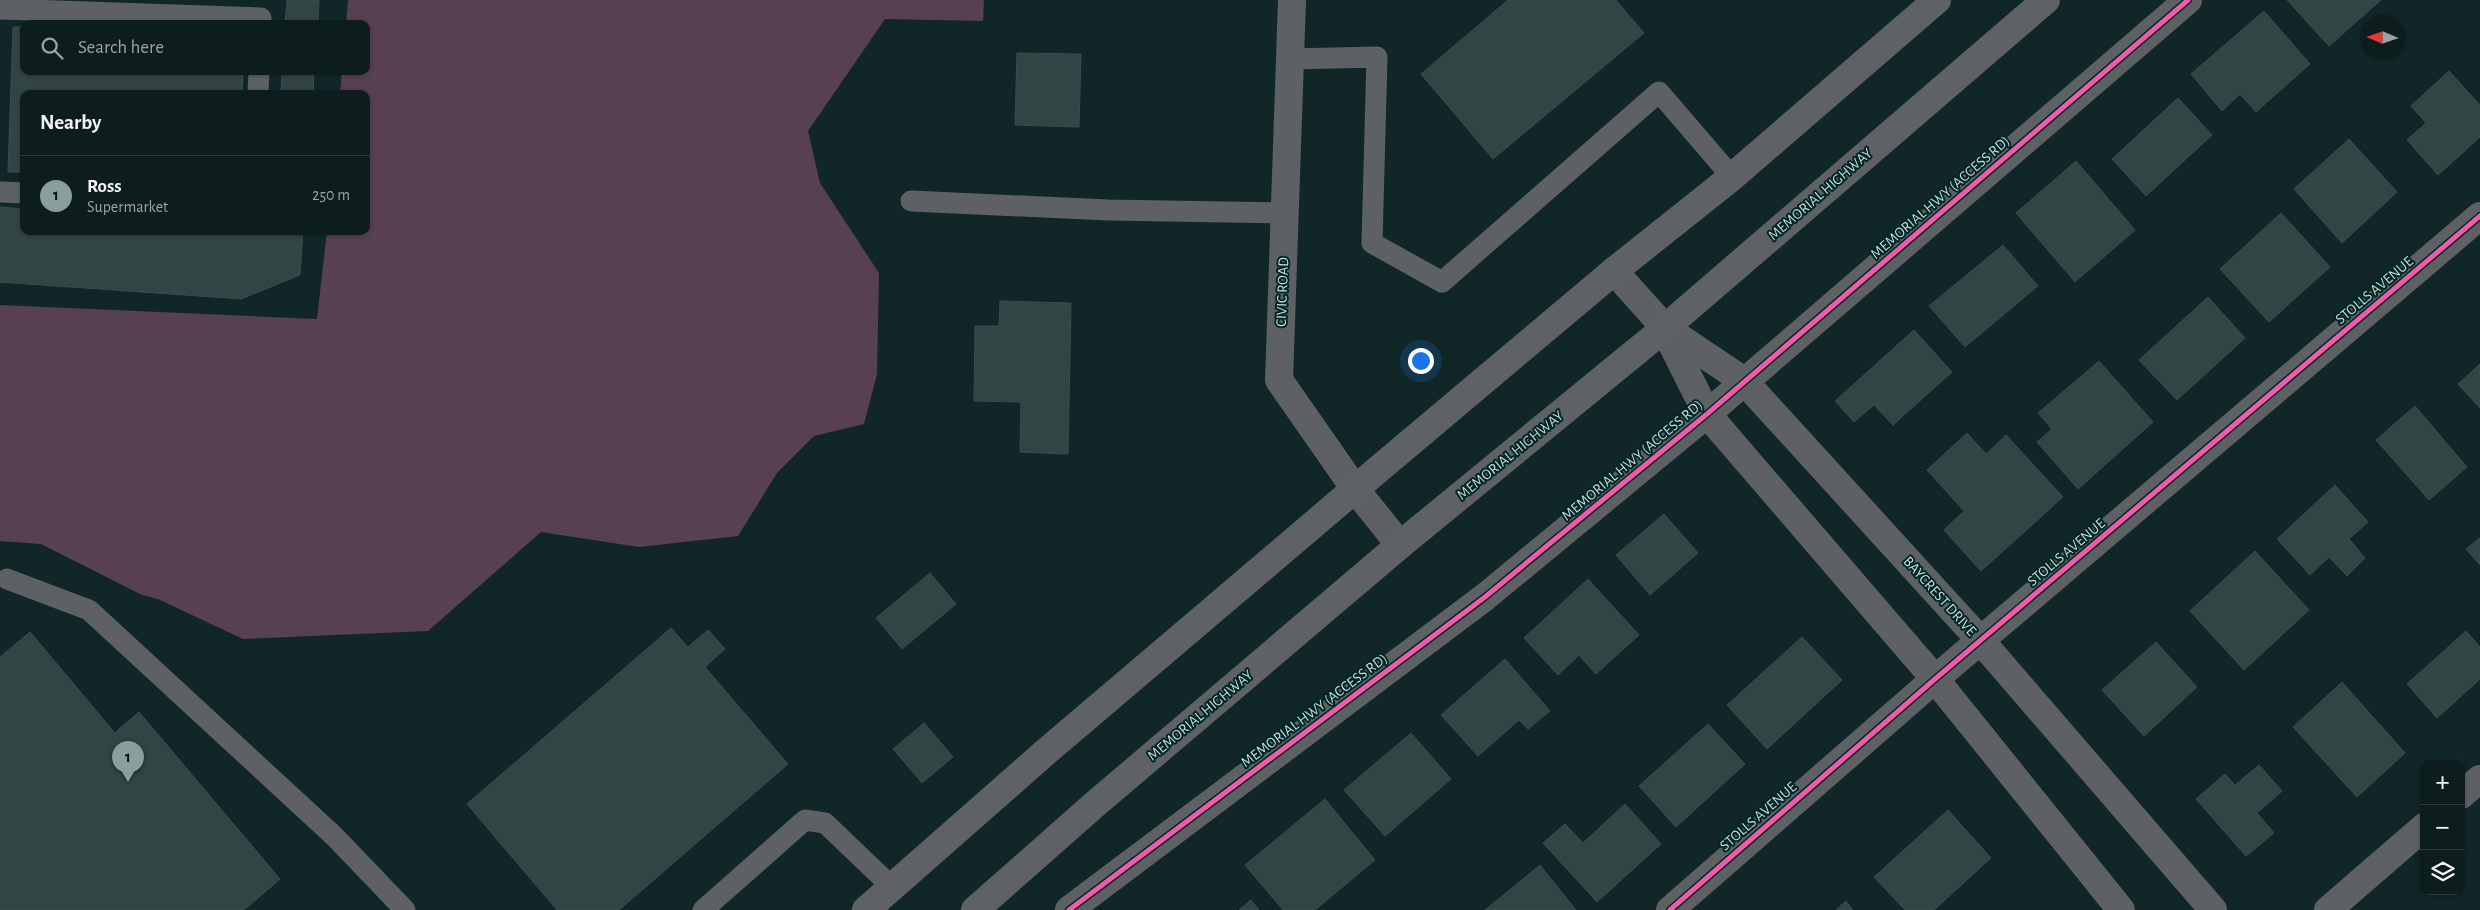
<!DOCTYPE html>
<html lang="en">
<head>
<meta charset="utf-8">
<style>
	:root { --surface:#0d1d1d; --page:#162626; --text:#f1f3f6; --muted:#9aa2a4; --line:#2d3b3b; --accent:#899e9d }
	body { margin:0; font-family:"Alegreya Sans",sans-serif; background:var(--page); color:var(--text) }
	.controls { position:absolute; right:15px; bottom:15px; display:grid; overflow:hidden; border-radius:10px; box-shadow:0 1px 4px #0004 }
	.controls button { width:45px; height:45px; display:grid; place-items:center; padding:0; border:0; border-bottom:1px solid var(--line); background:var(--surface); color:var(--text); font:25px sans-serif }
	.compass { position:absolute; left:2360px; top:15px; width:45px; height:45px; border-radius:50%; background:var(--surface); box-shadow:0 1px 4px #0004; rotate:272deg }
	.you { position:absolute; left:1420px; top:360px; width:18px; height:18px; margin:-12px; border:4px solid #fff; border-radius:50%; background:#1a73e8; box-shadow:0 0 0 8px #1a73e833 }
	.badge { display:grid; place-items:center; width:32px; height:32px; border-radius:50%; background:var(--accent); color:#111; font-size:16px; font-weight:700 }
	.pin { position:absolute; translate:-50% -41px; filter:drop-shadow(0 1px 2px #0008) }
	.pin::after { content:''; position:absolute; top:26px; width:18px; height:15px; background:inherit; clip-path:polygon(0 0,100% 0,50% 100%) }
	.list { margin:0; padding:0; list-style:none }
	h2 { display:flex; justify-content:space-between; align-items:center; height:65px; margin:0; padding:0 20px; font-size:21px }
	h2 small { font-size:16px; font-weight:400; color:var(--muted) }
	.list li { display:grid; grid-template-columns:32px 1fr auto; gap:15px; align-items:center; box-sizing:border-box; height:80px; padding:0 20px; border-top:1px solid var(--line) }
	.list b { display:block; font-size:19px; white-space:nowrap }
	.list p { margin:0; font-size:16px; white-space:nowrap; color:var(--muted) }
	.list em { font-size:16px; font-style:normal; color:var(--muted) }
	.icon { flex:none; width:28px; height:28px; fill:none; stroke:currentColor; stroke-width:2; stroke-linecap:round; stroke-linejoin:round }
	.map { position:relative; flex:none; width:2480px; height:910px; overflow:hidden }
	.search { position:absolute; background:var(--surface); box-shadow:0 1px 4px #0004; left:20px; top:20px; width:350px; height:55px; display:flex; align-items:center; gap:12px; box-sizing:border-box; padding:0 18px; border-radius:10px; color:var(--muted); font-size:19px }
	.panel { position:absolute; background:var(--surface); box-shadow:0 1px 4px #0004; left:20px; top:90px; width:350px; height:145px; border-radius:10px }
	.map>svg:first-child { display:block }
	.green { fill:#574050 }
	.building { fill:#344; stroke:#3b4c4c }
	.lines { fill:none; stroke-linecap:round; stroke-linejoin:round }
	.service { stroke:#5e6163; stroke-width:21 }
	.minor { stroke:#5e6163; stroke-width:28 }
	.secondary { stroke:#5e6265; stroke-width:28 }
	.cycleway-casing { stroke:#002625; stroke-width:8 }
	.cycleway { stroke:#f35aa7; stroke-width:5 }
	.labels { text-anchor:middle; stroke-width:4; stroke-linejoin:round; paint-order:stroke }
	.street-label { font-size:15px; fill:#cadedd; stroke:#002625 }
</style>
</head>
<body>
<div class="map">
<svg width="2480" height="910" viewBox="0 0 2480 910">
	<rect width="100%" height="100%" fill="#112727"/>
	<polygon class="green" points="348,0 984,0 983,21 885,19 808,131 820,183 879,273 877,374 864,424 814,436 777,473 738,536 639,547 541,532 428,631 243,639 158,599 142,595 41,544 0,541 0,305 317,319 327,231 366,231 366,94 340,94 342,71 366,71 366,24 346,24"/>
	<g class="building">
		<polygon points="287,0 319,0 318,24 285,24"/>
		<polygon points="1508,0 1616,0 1644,33 1493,159 1421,74"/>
		<polygon points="2287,0 2381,0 2329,46"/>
		<polygon points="2264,11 2310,64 2256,112 2240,94 2222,111 2191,74"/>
		<polygon points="13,27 24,27 24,71 243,71 242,94 24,94 24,172 8,172"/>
		<polygon points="1017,53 1081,54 1079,127 1015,125"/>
		<polygon points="282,71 314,71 313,94 281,94"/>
		<polygon points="2449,71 2480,105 2480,137 2438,175 2407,140 2426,123 2411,106"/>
		<polygon points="2178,98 2212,135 2146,196 2112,159"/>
		<polygon points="2349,139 2397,192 2342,243 2294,189"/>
		<polygon points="2076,161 2135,230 2075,282 2016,213"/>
		<polygon points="0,207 24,209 24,231 303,231 300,275 241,299 0,282"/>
		<polygon points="2281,213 2330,267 2269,322 2220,269"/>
		<polygon points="2003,245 2038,286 1965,347 1929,306"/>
		<polygon points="2208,297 2245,338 2177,400 2139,360"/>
		<polygon points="1000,301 1071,303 1068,454 1020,452 1021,402 974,401 975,326 999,326"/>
		<polygon points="1914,330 1952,372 1893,425 1874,405 1854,422 1835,401"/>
		<polygon points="2099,361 2153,422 2078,489 2037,442 2052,429 2038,413"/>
		<polygon points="2480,364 2480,408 2458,384"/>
		<polygon points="2415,406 2467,467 2429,500 2376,440"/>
		<polygon points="1967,433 1986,454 2006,435 2063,497 1981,571 1944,530 1964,511 1927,470"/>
		<polygon points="2335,485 2368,522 2349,539 2365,558 2347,576 2329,557 2310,575 2277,539"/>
		<polygon points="1664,514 1698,553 1650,595 1616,555"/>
		<polygon points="2480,538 2480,565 2466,549"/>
		<polygon points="2255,551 2309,610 2244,670 2190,611"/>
		<polygon points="930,573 956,604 902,649 876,618"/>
		<polygon points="1588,579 1639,635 1596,674 1579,655 1558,675 1524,638"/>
		<polygon points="671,628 688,647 708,630 725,649 705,667 788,764 619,910 557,910 467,804"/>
		<polygon points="2466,631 2480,647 2480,679 2437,718 2407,684"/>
		<polygon points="30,632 115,733 0,831 0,657"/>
		<polygon points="1802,637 1842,680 1767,749 1727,705"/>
		<polygon points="2156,642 2197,687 2144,736 2102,690"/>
		<polygon points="1505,659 1550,711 1528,729 1519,720 1478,756 1441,715"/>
		<polygon points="2342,682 2405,753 2357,797 2293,727"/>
		<polygon points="139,712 280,879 244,910 0,910 0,831"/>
		<polygon points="924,723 953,757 922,783 893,749"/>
		<polygon points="1708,724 1745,764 1676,827 1639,786"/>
		<polygon points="1411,733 1451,779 1385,836 1344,790"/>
		<polygon points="2259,765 2282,791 2257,813 2274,833 2246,856 2196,799 2225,774 2235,785"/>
		<polygon points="1325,799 1375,860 1315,910 1283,910 1245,865"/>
		<polygon points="1625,804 1661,844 1597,902 1543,843 1565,824 1583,843"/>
		<polygon points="1948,810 1991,858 1934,910 1905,910 1874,877"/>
		<polygon points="1540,865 1576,910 1485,910"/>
		<polygon points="1251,900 1259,910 1239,910"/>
		<polygon points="1846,901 1853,910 1836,910"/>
	</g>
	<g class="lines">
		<g class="service">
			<polyline points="0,9 261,18 261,24"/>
			<polyline points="1290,59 1377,57 1372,243 1442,282 1659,92 1732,177"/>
			<polyline points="258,94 259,71"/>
			<polyline points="0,192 24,193"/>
			<polyline points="911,201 1108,210 1285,213"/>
			<polyline points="7,579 89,610 334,836 405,910"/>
			<polyline points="703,910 805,820 825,823 892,887"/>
		</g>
		<g class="minor">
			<polyline points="1292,0 1279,380 1355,489 1400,545"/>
			<polyline points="1614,271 1665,328 1744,381 1981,641 2213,910"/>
			<polyline points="1665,330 1707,414 1935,679 2121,910"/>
			<polyline points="2461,795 2480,779"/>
			<polyline points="1069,910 1485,597 1707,414 2188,0"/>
			<polyline points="1670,910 1935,679 2480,216"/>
			<polyline points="2328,910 2424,827"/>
		</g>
		<g class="secondary">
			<polyline points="866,910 1048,750 1355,489 1614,271 1732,177 1937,0"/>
			<polyline points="975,910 1094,805 1400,545 1665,328 2046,0"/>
		</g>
		<defs>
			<g id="cycleway">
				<polyline points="1069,910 1485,597 1707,414 2188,0"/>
				<polyline points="1670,910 1935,679 2480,216"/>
			</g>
		</defs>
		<use href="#cycleway" class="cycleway-casing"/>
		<use href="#cycleway" class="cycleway"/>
	</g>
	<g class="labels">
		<g class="street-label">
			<text transform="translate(1820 194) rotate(-41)" y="5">MEMORIAL HIGHWAY</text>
			<text transform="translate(1940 197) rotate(-41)" y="5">MEMORIAL HWY (ACCESS RD)</text>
			<text transform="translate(2374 290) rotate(-40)" y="5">STOLLS AVENUE</text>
			<text transform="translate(1282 292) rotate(-88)" y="5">CIVIC ROAD</text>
			<text transform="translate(1510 455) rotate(-39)" y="5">MEMORIAL HIGHWAY</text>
			<text transform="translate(1632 460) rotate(-40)" y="5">MEMORIAL HWY (ACCESS RD)</text>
			<text transform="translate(2066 552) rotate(-40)" y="5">STOLLS AVENUE</text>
			<text transform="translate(1940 596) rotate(48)" y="5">BAYCREST DRIVE</text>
			<text transform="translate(1314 710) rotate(-37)" y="5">MEMORIAL HWY (ACCESS RD)</text>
			<text transform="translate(1200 715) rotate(-40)" y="5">MEMORIAL HIGHWAY</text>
			<text transform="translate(1758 816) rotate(-41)" y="5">STOLLS AVENUE</text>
		</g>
	</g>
</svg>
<div class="controls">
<button>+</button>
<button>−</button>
<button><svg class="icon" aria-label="layers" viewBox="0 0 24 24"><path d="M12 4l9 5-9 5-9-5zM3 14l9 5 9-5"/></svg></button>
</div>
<svg class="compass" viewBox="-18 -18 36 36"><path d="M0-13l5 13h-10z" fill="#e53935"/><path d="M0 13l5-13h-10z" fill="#9aa2a4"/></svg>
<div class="you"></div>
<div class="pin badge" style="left:128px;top:782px">1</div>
<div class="search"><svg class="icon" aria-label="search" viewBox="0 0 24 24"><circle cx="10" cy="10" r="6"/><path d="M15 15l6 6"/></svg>Search here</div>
<section class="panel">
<h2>Nearby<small></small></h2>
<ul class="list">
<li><span class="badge">1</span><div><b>Ross</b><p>Supermarket</p></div><em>250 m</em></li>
</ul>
</section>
</div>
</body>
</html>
